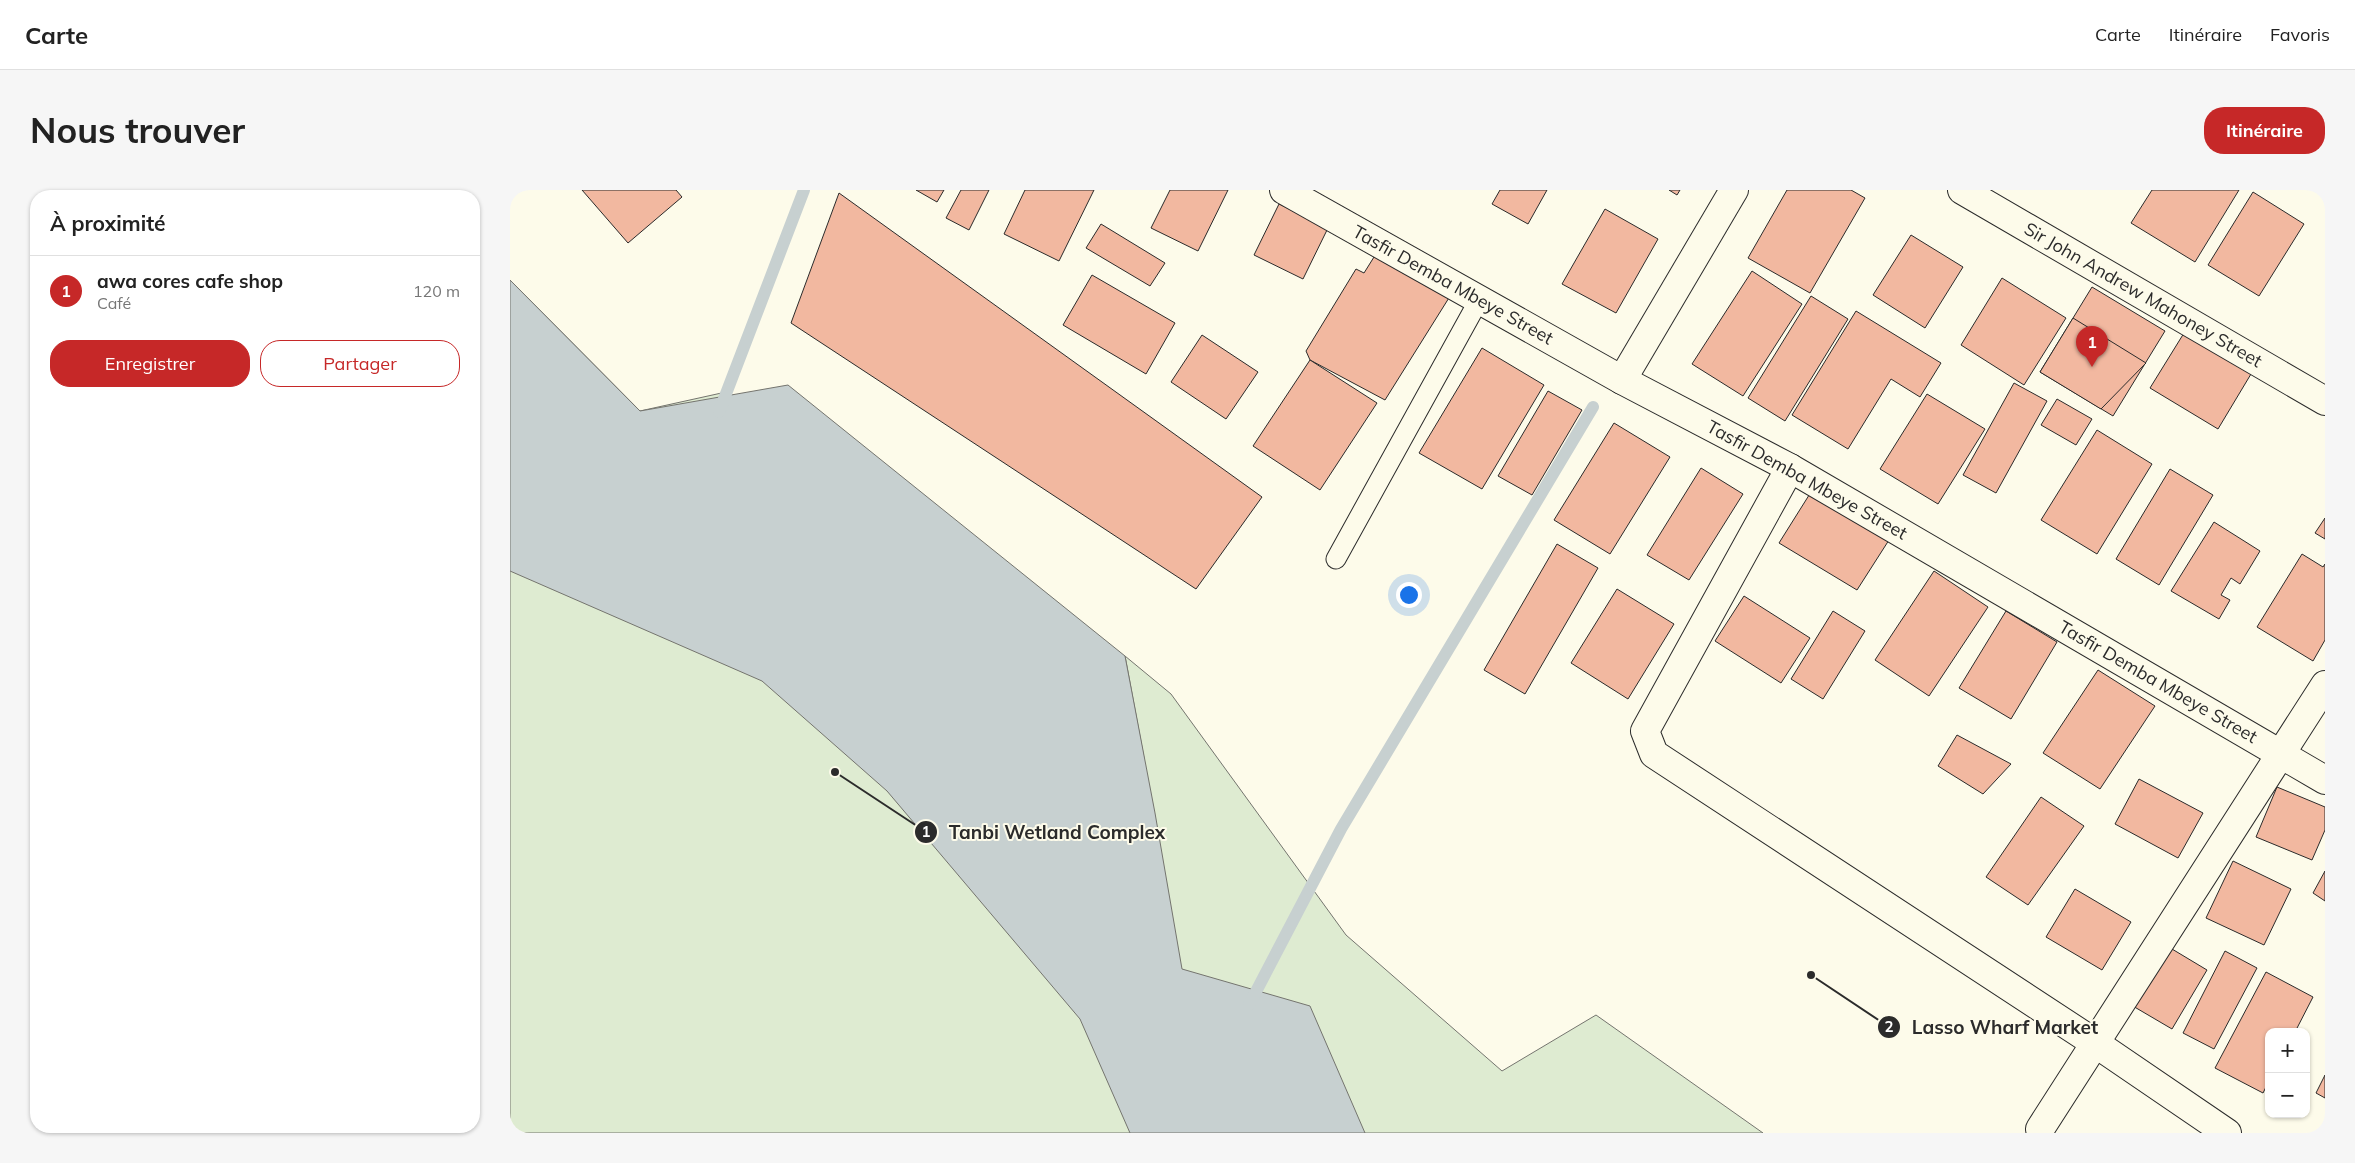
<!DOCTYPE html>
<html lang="fr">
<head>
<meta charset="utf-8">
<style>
	:root { --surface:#fff; --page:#f6f6f6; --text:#222; --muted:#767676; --line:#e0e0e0; --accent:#c62828 }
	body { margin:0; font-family:Mulish,sans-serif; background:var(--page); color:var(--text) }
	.controls { position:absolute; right:15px; bottom:15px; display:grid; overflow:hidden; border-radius:10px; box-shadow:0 1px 4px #0004 }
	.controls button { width:45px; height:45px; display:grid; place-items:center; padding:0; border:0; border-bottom:1px solid var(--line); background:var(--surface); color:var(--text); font:25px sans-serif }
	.you { position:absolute; left:898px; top:404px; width:18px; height:18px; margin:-12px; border:4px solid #fff; border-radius:50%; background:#1a73e8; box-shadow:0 0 0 8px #1a73e833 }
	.badge { display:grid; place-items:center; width:32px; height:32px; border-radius:50%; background:var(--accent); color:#fff; font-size:16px; font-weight:700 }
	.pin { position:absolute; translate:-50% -41px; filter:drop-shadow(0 1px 2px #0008) }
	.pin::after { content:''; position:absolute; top:26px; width:18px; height:15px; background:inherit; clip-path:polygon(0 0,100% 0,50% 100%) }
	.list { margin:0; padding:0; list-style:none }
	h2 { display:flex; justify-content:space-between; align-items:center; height:65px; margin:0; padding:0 20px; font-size:21px }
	h2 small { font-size:16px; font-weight:400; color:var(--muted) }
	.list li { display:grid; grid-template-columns:32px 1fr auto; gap:15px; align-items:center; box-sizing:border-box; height:70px; padding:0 20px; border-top:1px solid var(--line) }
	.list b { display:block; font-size:19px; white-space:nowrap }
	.list p { margin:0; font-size:16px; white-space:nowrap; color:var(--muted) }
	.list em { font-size:16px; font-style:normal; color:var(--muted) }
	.actions { display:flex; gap:10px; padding:15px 20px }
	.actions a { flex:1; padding:11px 0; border:1px solid var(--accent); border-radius:20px; text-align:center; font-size:18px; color:var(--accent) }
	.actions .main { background:var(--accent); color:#fff }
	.map { position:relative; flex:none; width:1815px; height:943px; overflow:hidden; border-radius:20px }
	header { display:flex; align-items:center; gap:30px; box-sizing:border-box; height:70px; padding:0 25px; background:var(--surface); border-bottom:1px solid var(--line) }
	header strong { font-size:24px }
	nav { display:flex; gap:28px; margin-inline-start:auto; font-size:18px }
	.intro { display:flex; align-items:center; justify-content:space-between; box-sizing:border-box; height:120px; padding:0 30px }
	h1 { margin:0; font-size:35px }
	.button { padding:12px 22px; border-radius:20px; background:var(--accent); color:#fff; font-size:18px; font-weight:700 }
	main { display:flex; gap:30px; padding:0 30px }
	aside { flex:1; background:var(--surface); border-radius:20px; box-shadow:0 1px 4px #0004 }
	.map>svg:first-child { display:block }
	.green { fill:#deebd1; stroke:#74746e }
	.water { fill:#c7d0d0; stroke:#74746e }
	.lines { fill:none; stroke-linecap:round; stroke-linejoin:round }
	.stream { stroke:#c7d0d0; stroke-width:12 }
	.building { fill:#f2b8a0; stroke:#2b2b2b }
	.service-casing { stroke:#2b2b2b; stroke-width:21 }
	.minor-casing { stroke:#2b2b2b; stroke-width:30 }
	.service { stroke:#fdfbea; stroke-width:19 }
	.minor { stroke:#fdfbea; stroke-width:28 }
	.labels { text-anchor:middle; stroke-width:4; stroke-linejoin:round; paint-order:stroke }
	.street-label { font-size:18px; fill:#2b2b2b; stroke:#fdfbea }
	.leader { fill:none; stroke:#2b2b2b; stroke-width:2 }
	.callout-dot { fill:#2b2b2b; stroke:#fdfbea; stroke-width:2 }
	.mark-label { font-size:15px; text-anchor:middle; font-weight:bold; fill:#fff }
	.callout-label { font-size:19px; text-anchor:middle; font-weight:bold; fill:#2b2b2b; stroke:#fdfbea; stroke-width:4; stroke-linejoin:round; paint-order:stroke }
</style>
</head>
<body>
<header>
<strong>Carte</strong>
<nav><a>Carte</a><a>Itinéraire</a><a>Favoris</a></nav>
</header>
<div class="intro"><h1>Nous trouver</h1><a class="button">Itinéraire</a></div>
<main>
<aside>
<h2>À proximité<small></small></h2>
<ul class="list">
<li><span class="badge">1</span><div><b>awa cores cafe shop</b><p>Café</p></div><em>120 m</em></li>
</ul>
<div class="actions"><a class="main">Enregistrer</a><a>Partager</a></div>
</aside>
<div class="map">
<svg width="1815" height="943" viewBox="0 0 1815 943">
	<rect width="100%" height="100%" fill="#fdfbea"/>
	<polygon class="green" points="0,90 130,221 216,202 634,568 615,466 661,504 836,745 992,881 1086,825 1253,943 0,943"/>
	<polygon class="water" points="0,90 130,221 278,195 615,466 645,623 672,779 800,816 855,943 620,943 570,829 377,601 252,491 0,381"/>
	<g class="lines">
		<g class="stream">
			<polyline points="209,222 294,0"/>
			<polyline points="739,815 831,639 1083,217"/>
		</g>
	</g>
	<g class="building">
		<polygon points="72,0 166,0 172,7 118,53"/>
		<polygon points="406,0 434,0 427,12"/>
		<polygon points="451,0 479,0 459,40 436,28"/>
		<polygon points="515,0 584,0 549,71 494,44"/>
		<polygon points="660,0 718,0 688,61 641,38"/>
		<polygon points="990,0 1037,0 1018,34 982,14"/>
		<polygon points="1159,0 1170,0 1167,5"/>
		<polygon points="1277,0 1341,0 1355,8 1300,103 1238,68"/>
		<polygon points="1642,0 1729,0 1685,72 1621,33"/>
		<polygon points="1743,2 1794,34 1749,106 1698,75"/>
		<polygon points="329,3 752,307 686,399 281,133"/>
		<polygon points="769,14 818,38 793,89 744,65"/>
		<polygon points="1095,19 1148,49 1106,123 1052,94"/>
		<polygon points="591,34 655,73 640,96 576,58"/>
		<polygon points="1401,45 1453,77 1415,138 1363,105"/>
		<polygon points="869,59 942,103 875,210 800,170 796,161 846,79 854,83"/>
		<polygon points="1242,81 1292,114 1233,206 1182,174"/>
		<polygon points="582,85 665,133 636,184 553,135"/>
		<polygon points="1492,88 1556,128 1514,195 1451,155"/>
		<polygon points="1582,97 1655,141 1603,226 1530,182"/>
		<polygon points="1301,106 1338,129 1275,231 1238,208"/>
		<polygon points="1346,121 1431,173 1410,207 1381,189 1338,259 1282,225"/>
		<polygon points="1563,128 1636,173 1591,219 1530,182"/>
		<polygon points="1674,143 1741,184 1708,239 1640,198"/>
		<polygon points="692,145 748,182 716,229 661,192"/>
		<polygon points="972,158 1034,195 972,299 909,263"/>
		<polygon points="800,170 867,213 810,300 743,256"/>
		<polygon points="1504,193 1537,211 1486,303 1453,285"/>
		<polygon points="1038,201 1072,220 1022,305 988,286"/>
		<polygon points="1417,204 1475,239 1428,314 1370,279"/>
		<polygon points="1547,209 1582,229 1566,255 1531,235"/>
		<polygon points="1104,233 1160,267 1100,364 1044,330"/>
		<polygon points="1587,240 1642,274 1587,364 1531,330"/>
		<polygon points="1191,278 1233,304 1179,390 1137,365"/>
		<polygon points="1660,279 1703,305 1649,395 1606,369"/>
		<polygon points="1301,302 1379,350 1347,400 1269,353"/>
		<polygon points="1815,328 1815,349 1805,343"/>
		<polygon points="1704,332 1750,361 1730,394 1721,388 1711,405 1720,410 1709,429 1661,401"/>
		<polygon points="1047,354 1088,378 1015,504 974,480"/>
		<polygon points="1792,364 1813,377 1815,374 1815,450 1803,471 1747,437"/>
		<polygon points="1424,381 1478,417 1419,506 1365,470"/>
		<polygon points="1107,399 1164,434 1118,509 1061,473"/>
		<polygon points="1234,406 1300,448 1271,493 1205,451"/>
		<polygon points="1323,421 1355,441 1313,509 1281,489"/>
		<polygon points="1496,421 1547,452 1501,529 1449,498"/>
		<polygon points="1588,480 1645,516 1590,599 1533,563"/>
		<polygon points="1447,545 1501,574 1473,604 1428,576"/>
		<polygon points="1629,589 1693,623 1668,668 1605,634"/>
		<polygon points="1767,597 1815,617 1815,640 1802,670 1746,647"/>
		<polygon points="1531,607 1574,636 1518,715 1476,687"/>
		<polygon points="1723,671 1781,699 1754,755 1696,728"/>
		<polygon points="1815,681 1815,711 1803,703"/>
		<polygon points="1565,699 1621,732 1592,780 1536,747"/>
		<polygon points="1652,753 1697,780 1662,839 1616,812"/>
		<polygon points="1715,761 1747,778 1704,859 1673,843"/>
		<polygon points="1756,782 1803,807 1785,842 1759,842 1759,891 1753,903 1705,878"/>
		<polygon points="1815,885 1815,908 1806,903"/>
	</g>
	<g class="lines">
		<defs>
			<polyline id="service" points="826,369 969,110"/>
			<g id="minor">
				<polyline points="774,0 1112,190 1280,278 1815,590"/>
				<polyline points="1452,0 1815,211"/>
				<polyline points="1112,190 1224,0"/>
				<polyline points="1280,278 1135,541 1144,564 1585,853 1717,943"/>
				<polyline points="1530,939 1815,495"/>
			</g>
		</defs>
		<use href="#service" class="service-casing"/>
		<use href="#minor" class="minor-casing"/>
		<use href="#service" class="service"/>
		<use href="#minor" class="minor"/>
	</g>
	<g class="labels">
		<g class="street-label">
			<text transform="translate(943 95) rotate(29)" y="6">Tasfir Demba Mbeye Street</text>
			<text transform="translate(1633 105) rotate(30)" y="6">Sir John Andrew Mahoney Street</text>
			<text transform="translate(1297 290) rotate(29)" y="6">Tasfir Demba Mbeye Street</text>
			<text transform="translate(1648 492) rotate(30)" y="6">Tasfir Demba Mbeye Street</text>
		</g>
	</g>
	<path class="leader" d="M325 582L416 642M1301 785L1379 837"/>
	<g class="callout-dot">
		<circle cx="325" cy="582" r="5"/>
		<circle cx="1301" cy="785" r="5"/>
		<circle cx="416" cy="642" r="12"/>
		<circle cx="1379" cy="837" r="12"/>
	</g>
	<g class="mark-label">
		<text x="416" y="647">1</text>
		<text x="1379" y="842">2</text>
	</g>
	<g class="callout-label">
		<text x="547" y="649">Tanbi Wetland Complex</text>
		<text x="1495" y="844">Lasso Wharf Market</text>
	</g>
</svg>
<div class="controls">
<button>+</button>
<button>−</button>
</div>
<div class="you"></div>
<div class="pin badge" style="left:1582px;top:177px">1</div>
</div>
</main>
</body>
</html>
